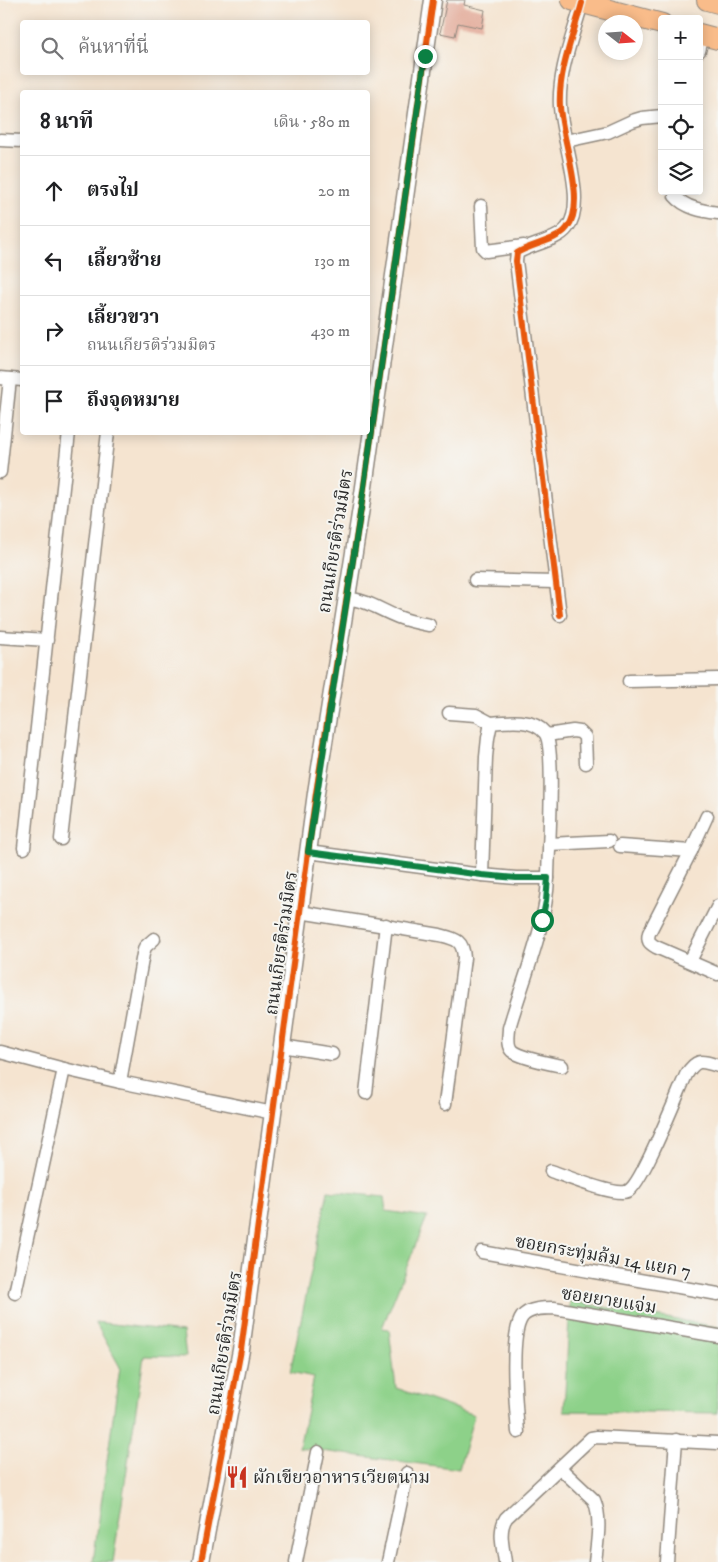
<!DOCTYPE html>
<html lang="th">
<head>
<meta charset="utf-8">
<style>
	:root { --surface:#fff; --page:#f2f2f2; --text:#202124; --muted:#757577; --line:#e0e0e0 }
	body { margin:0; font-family:"IM FELL DW Pica","Noto Serif Thai",serif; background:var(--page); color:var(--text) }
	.controls { position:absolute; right:15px; top:15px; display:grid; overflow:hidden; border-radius:5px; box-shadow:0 2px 12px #0003 }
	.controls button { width:45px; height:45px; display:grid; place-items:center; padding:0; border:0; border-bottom:1px solid var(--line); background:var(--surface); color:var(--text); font:25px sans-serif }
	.compass { position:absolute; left:598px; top:15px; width:45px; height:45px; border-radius:50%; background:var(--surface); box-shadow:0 2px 12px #0003; rotate:107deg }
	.stop { position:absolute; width:15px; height:15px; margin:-11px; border:4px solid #0b8043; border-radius:50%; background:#fff }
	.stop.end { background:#0b8043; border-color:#fff; box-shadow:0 1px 5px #0008 }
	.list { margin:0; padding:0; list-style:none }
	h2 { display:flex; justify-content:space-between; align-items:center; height:65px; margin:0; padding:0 20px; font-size:21px }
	h2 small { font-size:16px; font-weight:400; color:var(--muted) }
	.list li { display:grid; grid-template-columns:32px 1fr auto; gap:15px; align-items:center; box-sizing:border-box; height:70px; padding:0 20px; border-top:1px solid var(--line) }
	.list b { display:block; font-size:19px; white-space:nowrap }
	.list p { margin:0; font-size:16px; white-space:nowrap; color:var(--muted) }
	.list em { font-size:16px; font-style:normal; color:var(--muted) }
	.icon { flex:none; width:28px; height:28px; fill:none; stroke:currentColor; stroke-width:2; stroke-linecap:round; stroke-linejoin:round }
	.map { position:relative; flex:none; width:718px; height:1562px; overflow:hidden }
	.search { position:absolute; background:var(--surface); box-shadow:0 2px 12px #0003; left:20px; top:20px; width:350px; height:55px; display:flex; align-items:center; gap:12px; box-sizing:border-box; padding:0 18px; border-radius:5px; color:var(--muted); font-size:19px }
	.panel { position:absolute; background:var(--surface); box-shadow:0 2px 12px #0003; left:20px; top:90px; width:350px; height:345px; border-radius:5px }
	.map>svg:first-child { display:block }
	.green { fill:#8dd189; stroke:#5c7e5a }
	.building { fill:#e3ab9a }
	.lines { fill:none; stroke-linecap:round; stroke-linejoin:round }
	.minor-casing { stroke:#90887e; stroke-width:15 }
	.tertiary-casing { stroke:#90887e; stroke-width:19 }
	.primary-casing { stroke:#90887e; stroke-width:22 }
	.minor { stroke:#fff; stroke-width:12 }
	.tertiary { stroke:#fff; stroke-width:16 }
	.primary { stroke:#f9bc8a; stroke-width:20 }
	.cycleway-casing { stroke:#f6f6f2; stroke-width:9 }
	.cycleway { stroke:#e8590c; stroke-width:6 }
	.route { stroke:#0b8043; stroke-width:6 }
	.labels { text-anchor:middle; stroke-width:4; stroke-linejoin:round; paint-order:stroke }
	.street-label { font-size:18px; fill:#2b2b2b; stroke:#f6f6f2 }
	.poi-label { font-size:18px; fill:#2b2b2b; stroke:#f6f6f2; text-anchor:start }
</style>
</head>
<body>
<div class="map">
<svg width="718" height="1562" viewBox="0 0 718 1562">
	<rect width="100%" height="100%" fill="#f6f6f2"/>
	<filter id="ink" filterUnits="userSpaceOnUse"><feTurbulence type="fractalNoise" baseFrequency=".02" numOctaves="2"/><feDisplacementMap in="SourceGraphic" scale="10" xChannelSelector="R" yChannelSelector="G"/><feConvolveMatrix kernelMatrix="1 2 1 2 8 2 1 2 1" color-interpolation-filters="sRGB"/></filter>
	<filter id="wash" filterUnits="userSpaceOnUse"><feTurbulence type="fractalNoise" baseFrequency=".0096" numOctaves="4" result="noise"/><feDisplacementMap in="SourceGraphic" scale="20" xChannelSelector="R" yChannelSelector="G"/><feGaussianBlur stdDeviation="1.12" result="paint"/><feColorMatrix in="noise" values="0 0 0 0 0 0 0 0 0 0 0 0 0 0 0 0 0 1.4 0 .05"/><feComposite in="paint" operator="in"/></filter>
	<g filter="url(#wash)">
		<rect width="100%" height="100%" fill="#f5e4d0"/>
		<g class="green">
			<polygon points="328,1191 384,1197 386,1211 427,1217 382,1328 389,1329 396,1388 474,1415 459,1469 299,1448 314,1377 290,1372"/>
			<polygon points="570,1301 718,1327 718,1413 564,1411"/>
			<polygon points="95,1322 183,1332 186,1357 144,1356 113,1562 93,1562 120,1367"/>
		</g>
		<g id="blocks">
			<polygon class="building" points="447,0 465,0 464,5 485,10 482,28 458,23 455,36 440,33"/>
		</g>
	</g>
	<g filter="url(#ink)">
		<use href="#blocks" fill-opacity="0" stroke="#90887e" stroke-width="1"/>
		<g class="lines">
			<defs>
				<g id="minor">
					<polyline points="699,51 703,35"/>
					<polyline points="0,140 22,141"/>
					<polyline points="566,141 608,132 632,121 642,118 662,116"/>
					<path d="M676,191L675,196C685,208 703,211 718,213"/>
					<polyline points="481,206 483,248 486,251 524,246"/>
					<polyline points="0,378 22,380"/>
					<polyline points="0,472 10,379"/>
					<polyline points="475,580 555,582"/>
					<path d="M346,598C369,601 378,609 398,617C408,621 418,623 429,625"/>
					<path d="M560,615L516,261L517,253C531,244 557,241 567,228C588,203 561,138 560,106C558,72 573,36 582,3"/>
					<polyline points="0,637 47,640"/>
					<polyline points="629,681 718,679"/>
					<polyline points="449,713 476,715 491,723"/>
					<polyline points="547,735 573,731 580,732 585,737 586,763"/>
					<path d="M707,816L691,851L649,933C647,941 649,943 656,947L718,974"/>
					<polyline points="61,839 108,432"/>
					<polyline points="549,844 609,841"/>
					<polyline points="620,846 691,851"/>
					<polyline points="24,848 69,432"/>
					<path d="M308,852L482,875L516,878H548C546,928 523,979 509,1028C509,1035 506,1045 512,1051C519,1057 552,1064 562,1066"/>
					<path d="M482,875L486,757L488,738L491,723C509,721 533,718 545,733C556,747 548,855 548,878"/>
					<path d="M300,912L440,935C456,939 463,940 464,958L445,1104"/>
					<polyline points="690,961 718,906"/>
					<polyline points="282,1046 332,1054"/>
					<polyline points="0,1052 64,1069"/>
					<polyline points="120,1082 143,954 145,947 154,939"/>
					<polyline points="366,1093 386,925"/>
					<path d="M551,1171C565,1176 616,1197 628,1191C642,1184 677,1095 686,1075C696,1059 700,1060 718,1066"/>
					<polyline points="482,1252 718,1294"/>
					<polyline points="15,1293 64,1069 120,1082 273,1113"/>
					<path d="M518,1432C516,1408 509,1335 522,1317C529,1308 544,1308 554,1308L718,1336"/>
					<path d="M560,1468L594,1500C602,1518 597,1543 595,1562"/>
					<polyline points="296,1562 318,1452"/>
					<polyline points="388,1562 407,1473"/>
					<path d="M505,1562C503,1547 498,1531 506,1518L591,1438L597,1437L718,1443"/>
					<polyline points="667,1562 676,1440"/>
				</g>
				<polyline id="tertiary" points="201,1562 241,1350 316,793 361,508 433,0"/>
				<g id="primary">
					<polyline points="572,0 662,24"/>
					<polyline points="707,0 718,3"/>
					<polyline points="699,34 718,39"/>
				</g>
			</defs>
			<use href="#minor" class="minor-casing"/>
			<use href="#tertiary" class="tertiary-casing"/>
			<use href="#primary" class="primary-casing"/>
			<use href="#minor" class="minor"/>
			<use href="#tertiary" class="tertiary"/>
			<use href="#primary" class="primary"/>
			<defs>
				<g id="cycleway">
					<path d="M560,615L516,261L517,253C531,244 557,241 567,228C588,203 561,138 560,106C558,72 573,36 582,3"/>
					<polyline points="201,1562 241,1350 316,793 361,508 433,0"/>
				</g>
			</defs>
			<use href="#cycleway" class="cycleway-casing"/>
			<use href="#cycleway" class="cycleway"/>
		</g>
	</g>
	<g class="lines" filter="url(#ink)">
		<polyline class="route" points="425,56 361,508 308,852 482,875 516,878 548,878 546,901 542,920"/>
	</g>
	<defs>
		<symbol id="restaurant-bare" viewBox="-9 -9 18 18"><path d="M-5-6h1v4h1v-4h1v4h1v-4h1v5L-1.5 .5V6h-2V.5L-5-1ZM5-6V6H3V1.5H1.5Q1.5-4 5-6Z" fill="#c8321e" stroke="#f6f6f2" stroke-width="2.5" paint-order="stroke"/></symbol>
	</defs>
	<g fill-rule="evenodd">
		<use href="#restaurant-bare" x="221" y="1461" width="32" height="32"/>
	</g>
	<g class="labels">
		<g class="street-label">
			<text transform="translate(335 541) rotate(-81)" y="6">ถนนเกียรติร่วมมิตร</text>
			<text transform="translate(281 943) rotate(-82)" y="6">ถนนเกียรติร่วมมิตร</text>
			<text transform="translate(603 1256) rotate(10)" y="6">ซอยกระทุ่มล้ม 14 แยก 7</text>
			<text transform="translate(609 1300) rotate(9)" y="6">ซอยยายแจ่ม</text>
			<text transform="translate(224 1343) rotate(-81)" y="6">ถนนเกียรติร่วมมิตร</text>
		</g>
		<g class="poi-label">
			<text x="253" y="1483">ผักเขียวอาหารเวียตนาม</text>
		</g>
	</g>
</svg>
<div class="controls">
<button>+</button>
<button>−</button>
<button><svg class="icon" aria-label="locate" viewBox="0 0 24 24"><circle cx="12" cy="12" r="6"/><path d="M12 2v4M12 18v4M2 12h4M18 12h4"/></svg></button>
<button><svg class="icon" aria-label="layers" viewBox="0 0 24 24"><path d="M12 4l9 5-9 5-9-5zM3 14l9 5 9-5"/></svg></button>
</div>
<svg class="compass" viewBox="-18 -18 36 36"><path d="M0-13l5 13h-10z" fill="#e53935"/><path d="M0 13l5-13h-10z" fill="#757577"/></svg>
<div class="stop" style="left:542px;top:920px"></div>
<div class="stop end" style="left:425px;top:56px"></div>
<div class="search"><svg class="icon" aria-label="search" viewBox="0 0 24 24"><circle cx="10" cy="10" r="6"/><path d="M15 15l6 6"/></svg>ค้นหาที่นี่</div>
<section class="panel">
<h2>8 นาที<small>เดิน · 580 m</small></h2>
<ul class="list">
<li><svg class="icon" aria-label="ahead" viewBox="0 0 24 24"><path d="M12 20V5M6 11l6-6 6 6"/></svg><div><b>ตรงไป</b></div><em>20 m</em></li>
<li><svg class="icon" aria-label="left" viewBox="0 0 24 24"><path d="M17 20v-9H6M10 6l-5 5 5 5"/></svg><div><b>เลี้ยวซ้าย</b></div><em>130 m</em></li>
<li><svg class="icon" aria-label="right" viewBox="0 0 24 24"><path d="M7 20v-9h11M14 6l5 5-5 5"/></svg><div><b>เลี้ยวขวา</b><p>ถนนเกียรติร่วมมิตร</p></div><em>430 m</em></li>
<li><svg class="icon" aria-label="arrive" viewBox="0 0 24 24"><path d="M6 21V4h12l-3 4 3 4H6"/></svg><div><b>ถึงจุดหมาย</b></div></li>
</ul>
</section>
</div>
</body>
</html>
